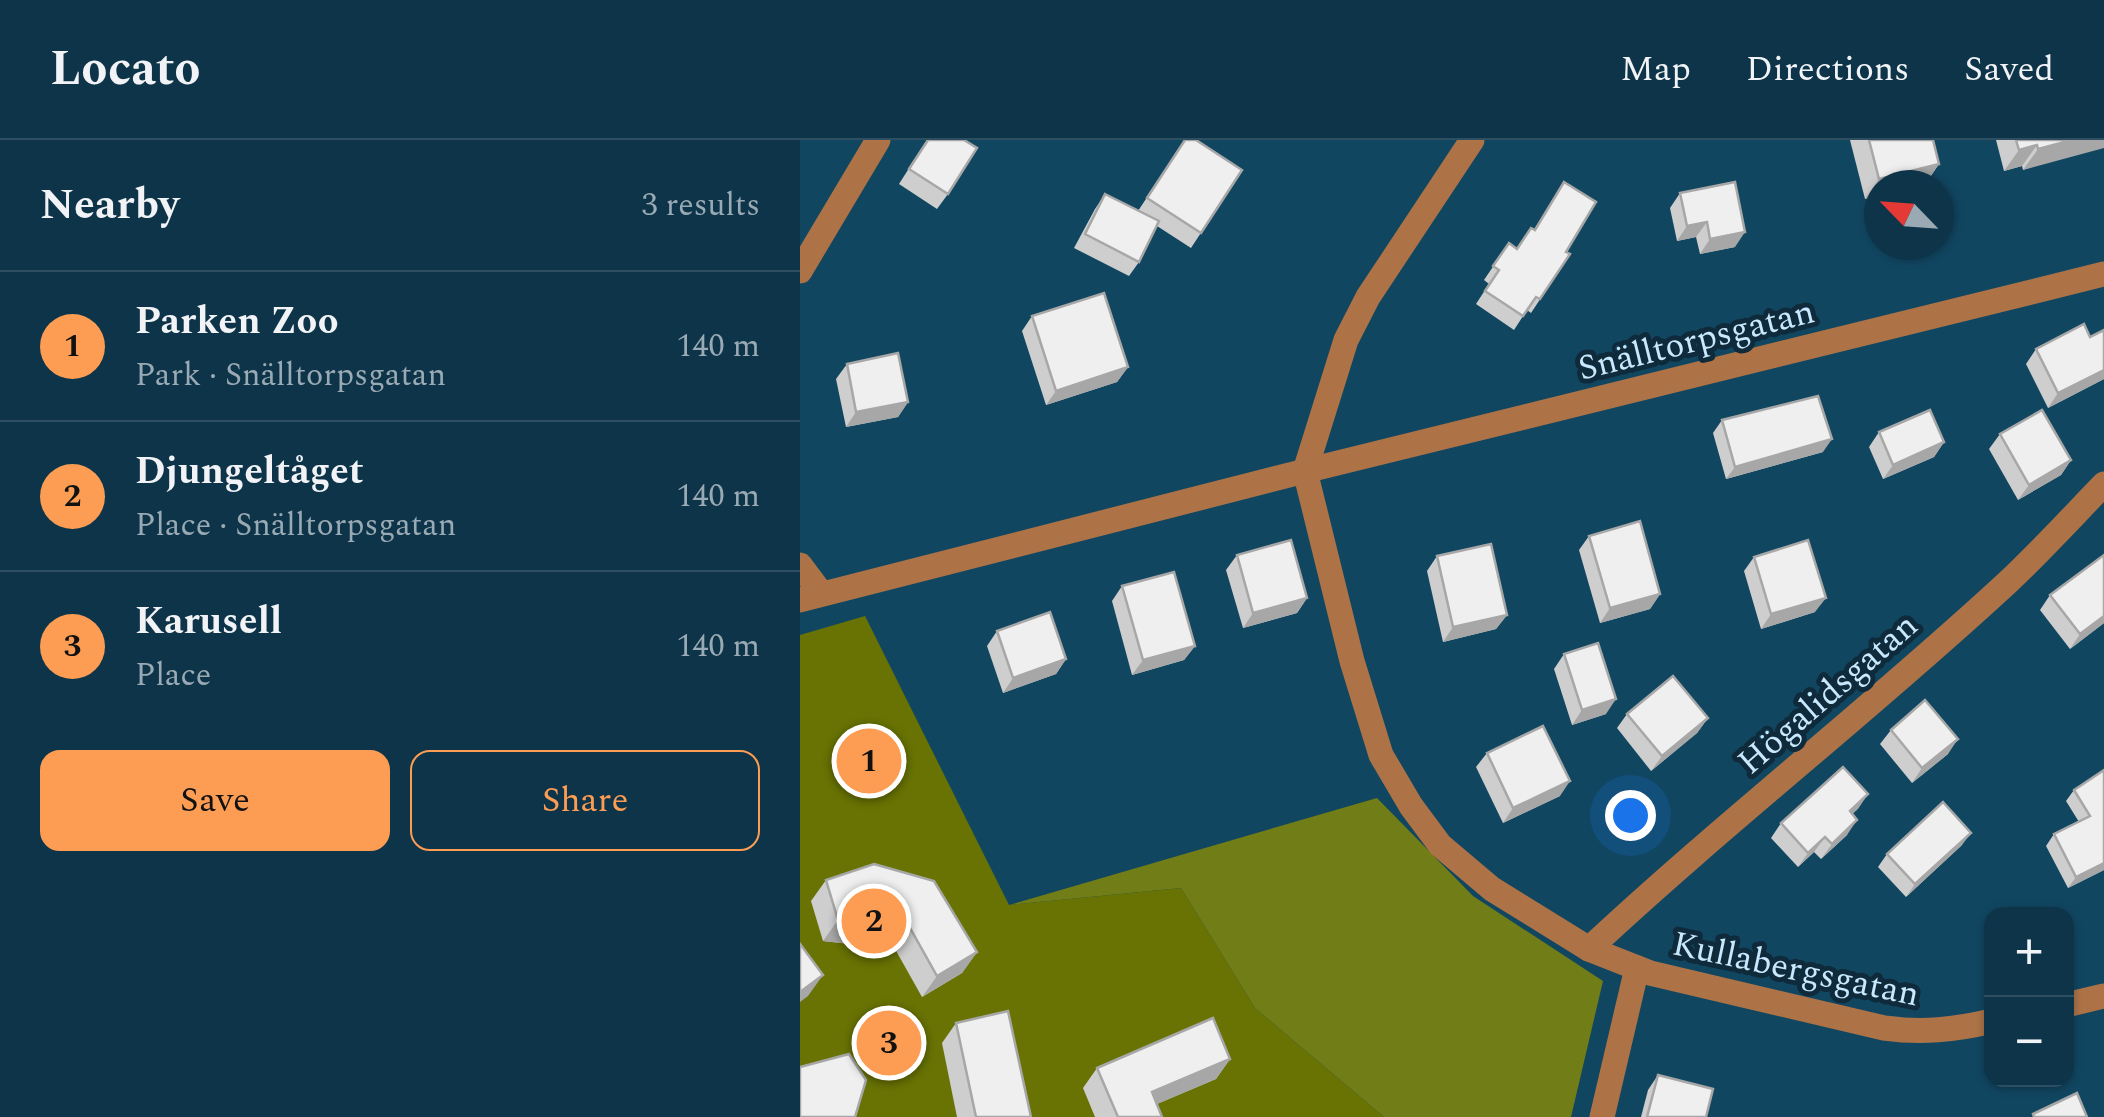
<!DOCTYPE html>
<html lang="en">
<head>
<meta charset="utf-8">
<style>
	:root { --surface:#0d3449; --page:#1b3f53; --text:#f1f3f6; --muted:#9aaab4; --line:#2d4f61; --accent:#fc9d53 }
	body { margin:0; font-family:Spectral,serif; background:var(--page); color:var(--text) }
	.controls { position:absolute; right:30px; bottom:30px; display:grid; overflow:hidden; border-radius:20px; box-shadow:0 2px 8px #0004 }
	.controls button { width:90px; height:90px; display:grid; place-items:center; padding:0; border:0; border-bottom:2px solid var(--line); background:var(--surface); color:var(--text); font:50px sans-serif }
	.compass { position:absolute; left:1064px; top:30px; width:90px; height:90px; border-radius:50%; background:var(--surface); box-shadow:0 2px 8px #0004; rotate:295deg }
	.you { position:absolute; left:830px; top:675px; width:35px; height:35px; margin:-25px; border:8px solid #fff; border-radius:50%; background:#1a73e8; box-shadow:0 0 0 15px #1a73e833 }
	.badge { display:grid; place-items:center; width:65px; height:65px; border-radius:50%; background:var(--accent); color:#111; font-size:32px; font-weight:700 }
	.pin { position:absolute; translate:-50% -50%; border:5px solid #fff; box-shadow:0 2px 10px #0006 }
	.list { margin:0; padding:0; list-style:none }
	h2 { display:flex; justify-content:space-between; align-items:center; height:130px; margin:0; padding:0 40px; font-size:42px }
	h2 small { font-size:32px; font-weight:400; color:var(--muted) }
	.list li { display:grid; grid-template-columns:65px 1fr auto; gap:30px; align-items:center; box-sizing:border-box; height:150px; padding:0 40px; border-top:2px solid var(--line) }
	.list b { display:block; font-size:38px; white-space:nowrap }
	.list p { margin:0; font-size:32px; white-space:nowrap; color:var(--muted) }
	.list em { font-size:32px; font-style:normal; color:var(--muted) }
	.actions { display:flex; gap:20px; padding:30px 40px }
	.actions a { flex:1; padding:22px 0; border:2px solid var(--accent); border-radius:20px; text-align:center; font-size:35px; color:var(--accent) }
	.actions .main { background:var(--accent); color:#111 }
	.map { position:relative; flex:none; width:1304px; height:977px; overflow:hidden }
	header { display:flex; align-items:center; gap:60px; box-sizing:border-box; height:140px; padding:0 50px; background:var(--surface); border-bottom:2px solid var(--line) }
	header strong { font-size:48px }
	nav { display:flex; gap:55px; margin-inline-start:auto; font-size:35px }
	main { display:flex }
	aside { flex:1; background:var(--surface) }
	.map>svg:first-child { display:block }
	.green { fill:#687303 }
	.forest { fill:#717d16 }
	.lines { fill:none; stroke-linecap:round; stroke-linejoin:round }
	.minor { stroke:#ad7347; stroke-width:25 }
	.wall { fill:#cecece }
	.shaded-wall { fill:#a7a7a7 }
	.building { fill:#efefef; stroke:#a7a7a7; stroke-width:2.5 }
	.labels { text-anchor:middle; stroke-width:10; stroke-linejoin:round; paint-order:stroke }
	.street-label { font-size:35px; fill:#c8e8fd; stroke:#0f2a3a }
</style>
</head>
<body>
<header>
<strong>Locato</strong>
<nav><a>Map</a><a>Directions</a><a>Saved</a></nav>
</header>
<main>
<aside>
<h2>Nearby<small>3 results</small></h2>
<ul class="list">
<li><span class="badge">1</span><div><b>Parken Zoo</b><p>Park · Snälltorpsgatan</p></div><em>140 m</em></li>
<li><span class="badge">2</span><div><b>Djungeltåget</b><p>Place · Snälltorpsgatan</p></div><em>140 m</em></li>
<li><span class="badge">3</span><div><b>Karusell</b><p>Place</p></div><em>140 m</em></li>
</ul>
<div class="actions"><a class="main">Save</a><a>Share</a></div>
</aside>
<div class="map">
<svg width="1304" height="977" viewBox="0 0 1304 977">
	<rect width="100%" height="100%" fill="#114661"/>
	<polygon class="green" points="65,476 209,765 381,748 455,868 584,977 0,977 0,495"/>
	<polygon class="forest" points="577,658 673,756 803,841 771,977 584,977 455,868 381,748 209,765"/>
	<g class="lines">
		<g class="minor">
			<polyline points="0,131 78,0"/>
			<path d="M505,331L552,521L581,615L611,666L640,705L692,749L789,809L850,833L1084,888C1122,893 1154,890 1192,881"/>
			<polyline points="505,331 546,200 568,157 672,0"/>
			<polyline points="0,425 21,453"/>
			<polyline points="0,460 505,331 1304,134"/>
			<path d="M789,809C925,682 1072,568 1208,442C1241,411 1272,377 1304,344"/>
			<polyline points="1266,865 1304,856"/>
			<polyline points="802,977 837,828"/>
		</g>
	</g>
	<g class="wall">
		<polygon points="127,0 148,54 137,69 99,44"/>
		<polygon points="385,0 442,30 391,108 357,86 339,122 329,136 274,108 295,69 305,54 338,71"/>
		<polygon points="1050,0 1133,0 1139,24 1126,43 1065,59"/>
		<polygon points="1196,0 1304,0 1223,30 1222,26 1204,31"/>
		<polygon points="764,42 766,112 770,114 731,173 727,170 714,190 676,164 689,144 684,140 709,103 717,109 734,90"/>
		<polygon points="880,53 935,107 900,114 896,97 877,101 870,68"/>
		<polygon points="232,176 328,227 317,242 246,265 222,191"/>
		<polygon points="1304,190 1304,239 1248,268 1226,224 1236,209 1290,197"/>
		<polygon points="47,224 108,262 98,277 46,287 36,239"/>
		<polygon points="922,280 1023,312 926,339 913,293"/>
		<polygon points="1079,292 1144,302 1134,317 1083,339 1069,307"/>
		<polygon points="1200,294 1271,320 1261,335 1218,360 1189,309"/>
		<polygon points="789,396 860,454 850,469 800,483 779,410"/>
		<polygon points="437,415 507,458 497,473 443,488 426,430"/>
		<polygon points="637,416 707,475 696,489 643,502 627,431"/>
		<polygon points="954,417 1015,472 961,489 944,431"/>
		<polygon points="322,446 395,506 384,520 332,535 312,461"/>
		<polygon points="1250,455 1304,483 1270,509 1240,470"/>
		<polygon points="197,491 266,519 256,534 203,553 187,506"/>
		<polygon points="764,514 806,574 772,585 754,529"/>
		<polygon points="827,574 908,578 897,593 851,631 817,588"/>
		<polygon points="1091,590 1148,614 1112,643 1080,604"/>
		<polygon points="687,613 760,656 703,683 676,627"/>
		<polygon points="1304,630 1304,730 1268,748 1246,706 1254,694 1279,682 1266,661 1274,650"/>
		<polygon points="1068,654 1052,674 1047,695 1021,719 1014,712 998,727 971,698 981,683"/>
		<polygon points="1162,705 1106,757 1078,727 1087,714"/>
		<polygon points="26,740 177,812 162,833 122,857 95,809 23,801 11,761"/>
		<polygon points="156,883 231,977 157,977 142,903"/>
		<polygon points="430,919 416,939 357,964 362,977 295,977 283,948 297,928"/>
		<polygon points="858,935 906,977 841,977 848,950"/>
	</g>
	<g class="shaded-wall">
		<polygon points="1272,0 1304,0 1304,8 1223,30 1238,9"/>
		<polygon points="1237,5 1222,26 1204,31 1219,10"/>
		<polygon points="1139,24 1126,43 1119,45 1079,45 1079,55 1065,59 1079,39"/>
		<polygon points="907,82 896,97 877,101 887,86"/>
		<polygon points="945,92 935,107 900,114 910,99"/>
		<polygon points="328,227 317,242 246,265 256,251"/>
		<polygon points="1304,230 1304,239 1248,268 1258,253"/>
		<polygon points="108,262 98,277 46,287 56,272"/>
		<polygon points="1032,299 1023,312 926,339 935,327"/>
		<polygon points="1144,302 1134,317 1083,339 1093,325"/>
		<polygon points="1271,320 1261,335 1218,360 1229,345"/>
		<polygon points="860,454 850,469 800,483 810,468"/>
		<polygon points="507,458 497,473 443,488 453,473"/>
		<polygon points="1026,458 1015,472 961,489 971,474"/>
		<polygon points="707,475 696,489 643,502 653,487"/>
		<polygon points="1304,476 1304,483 1270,509 1280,494"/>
		<polygon points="395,506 384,520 332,535 343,520"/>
		<polygon points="266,519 256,534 203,553 213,538"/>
		<polygon points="816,559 806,574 772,585 782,570"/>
		<polygon points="908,578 897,593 851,631 862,616"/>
		<polygon points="1158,599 1148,614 1112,643 1122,628"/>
		<polygon points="770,641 760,656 703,683 713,668"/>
		<polygon points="1068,654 1058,669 1039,686 1050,671"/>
		<polygon points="1057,680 1047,695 1021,719 1032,704"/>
		<polygon points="1171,693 1162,705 1106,757 1115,744"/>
		<polygon points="1025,697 1014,712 998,727 1008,713"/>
		<polygon points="1304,723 1304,730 1268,748 1276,737"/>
		<polygon points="38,780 110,788 95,809 23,801"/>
		<polygon points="177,812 162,833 122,857 137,836"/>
		<polygon points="23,835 8,856 0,862 0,852"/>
		<polygon points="430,919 416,939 338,972 352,952"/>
	</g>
	<g class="building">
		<polygon points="128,0 164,0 177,8 148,54 109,29"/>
		<polygon points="385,0 396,0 442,30 401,93 347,58"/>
		<polygon points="1069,0 1133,0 1139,24 1079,39"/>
		<polygon points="1216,0 1272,0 1238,9 1237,5 1219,10"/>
		<polygon points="764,42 796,62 766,112 770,114 740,159 736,157 723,176 685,151 699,130 693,126 709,103 717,109 731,88 735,90"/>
		<polygon points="935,42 945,92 910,99 907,82 887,86 880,53"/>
		<polygon points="305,54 359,81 339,122 285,94"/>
		<polygon points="304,153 328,227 256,251 232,176"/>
		<polygon points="1284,184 1290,197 1304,190 1304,230 1258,253 1236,209"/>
		<polygon points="98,213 108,262 56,272 47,224"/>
		<polygon points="1018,256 1032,299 935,327 922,280"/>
		<polygon points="1130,270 1144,302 1093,325 1079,292"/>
		<polygon points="1242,270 1271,320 1229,345 1200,294"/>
		<polygon points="840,381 860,454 810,468 789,396"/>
		<polygon points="491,400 507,458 453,473 437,415"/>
		<polygon points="1008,400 1026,458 971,474 954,417"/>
		<polygon points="691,404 707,475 653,487 637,416"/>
		<polygon points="1304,415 1304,476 1280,494 1250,455"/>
		<polygon points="374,432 395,506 343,520 322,446"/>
		<polygon points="250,472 266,519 213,538 197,491"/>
		<polygon points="798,503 816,559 782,570 764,514"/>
		<polygon points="873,536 908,578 862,616 827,574"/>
		<polygon points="1125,560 1158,599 1122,628 1091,590"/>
		<polygon points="743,586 770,641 713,668 687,613"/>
		<polygon points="1043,627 1068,654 1050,671 1057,680 1032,704 1025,697 1008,713 981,683"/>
		<polygon points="1304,630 1304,723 1276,737 1254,694 1290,676 1274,650"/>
		<polygon points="1143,662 1171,693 1115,744 1087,714"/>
		<polygon points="74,724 134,741 177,812 137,836 110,788 38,780 26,740"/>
		<polygon points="0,804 23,835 0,852"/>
		<polygon points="208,871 231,977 176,977 156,883"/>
		<polygon points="413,878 430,919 352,952 362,977 318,977 297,928"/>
		<polygon points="49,914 66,940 55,977 0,977 0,927"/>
		<polygon points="858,935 913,949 906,977 847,977"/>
		<polygon points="1277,953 1287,977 1234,977 1233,974"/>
	</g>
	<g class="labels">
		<g class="street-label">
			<text transform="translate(896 199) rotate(-14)" y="12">Snälltorpsgatan</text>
			<text transform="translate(1027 553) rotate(-41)" y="12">Högalidsgatan</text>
			<text transform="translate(996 828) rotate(12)" y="12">Kullabergsgatan</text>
		</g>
	</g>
</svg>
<div class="controls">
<button>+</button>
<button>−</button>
</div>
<svg class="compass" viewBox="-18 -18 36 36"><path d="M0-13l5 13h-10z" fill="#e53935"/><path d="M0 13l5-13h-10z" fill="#9aaab4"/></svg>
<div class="you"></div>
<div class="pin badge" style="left:69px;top:621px">1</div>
<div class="pin badge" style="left:74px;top:781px">2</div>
<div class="pin badge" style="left:89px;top:903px">3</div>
</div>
</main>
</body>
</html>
